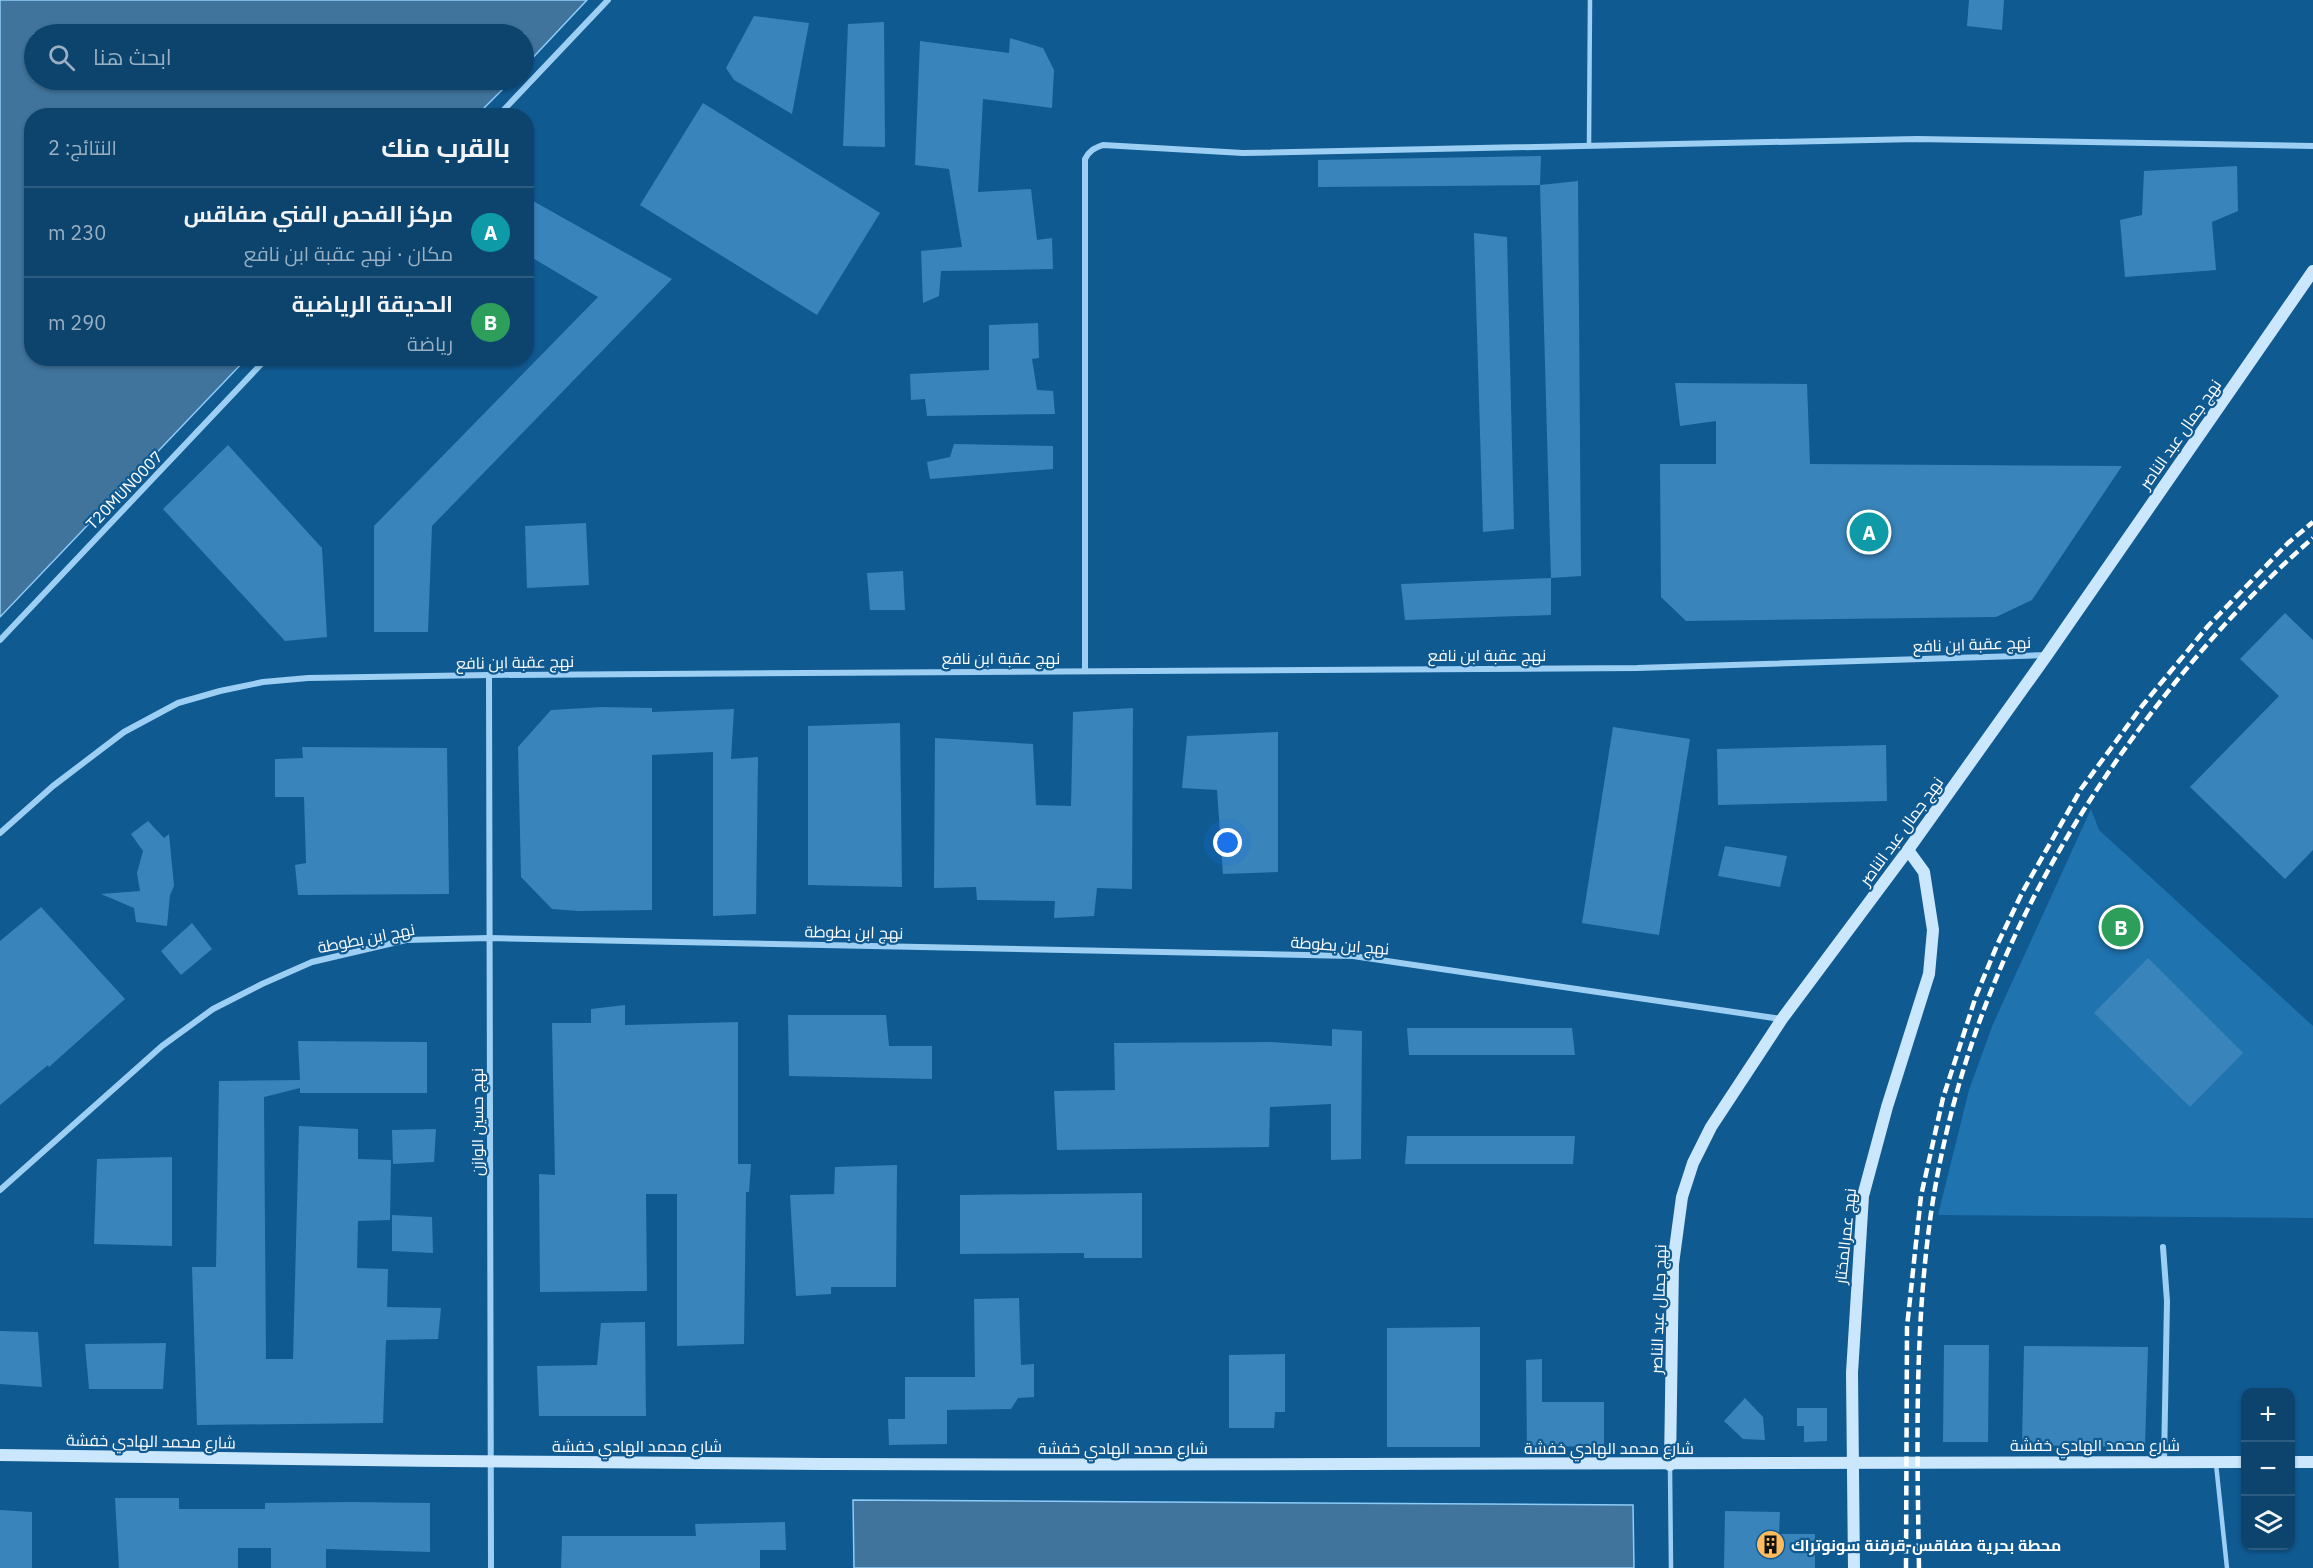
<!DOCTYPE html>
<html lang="ar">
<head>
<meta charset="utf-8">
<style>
	:root { --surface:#0c446e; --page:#154b73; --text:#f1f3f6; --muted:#9ab0c2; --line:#2c5c81; --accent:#ffbb5e }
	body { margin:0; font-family:"IBM Plex Sans",Cairo,sans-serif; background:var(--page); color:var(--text); direction:rtl }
	.controls { position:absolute; right:18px; bottom:18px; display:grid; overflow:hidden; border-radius:12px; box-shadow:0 2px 4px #0004 }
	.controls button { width:54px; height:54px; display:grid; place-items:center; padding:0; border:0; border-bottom:2px solid var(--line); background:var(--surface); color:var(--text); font:30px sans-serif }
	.you { position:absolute; left:1228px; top:843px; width:21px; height:21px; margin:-15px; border:4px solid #fff; border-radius:50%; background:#1a73e8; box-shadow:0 0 0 9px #1a73e833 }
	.badge { display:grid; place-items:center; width:39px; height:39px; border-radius:50%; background:var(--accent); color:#fff; font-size:20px; font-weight:700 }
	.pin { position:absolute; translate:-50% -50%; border:3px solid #fff; box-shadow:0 2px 6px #0006 }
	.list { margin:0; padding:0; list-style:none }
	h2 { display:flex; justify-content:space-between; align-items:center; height:78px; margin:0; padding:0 24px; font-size:26px }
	h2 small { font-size:20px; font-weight:400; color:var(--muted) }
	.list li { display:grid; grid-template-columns:39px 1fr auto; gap:18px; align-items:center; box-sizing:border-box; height:90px; padding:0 24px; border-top:2px solid var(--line) }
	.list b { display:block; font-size:22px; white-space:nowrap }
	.list p { margin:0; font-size:20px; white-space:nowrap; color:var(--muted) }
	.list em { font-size:20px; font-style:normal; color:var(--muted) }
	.icon { flex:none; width:33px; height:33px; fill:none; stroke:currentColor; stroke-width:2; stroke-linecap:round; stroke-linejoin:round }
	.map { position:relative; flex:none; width:2313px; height:1568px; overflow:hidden; direction:ltr }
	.search { position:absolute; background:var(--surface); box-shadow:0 2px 4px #0004; left:24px; top:24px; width:510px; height:66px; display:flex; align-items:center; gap:15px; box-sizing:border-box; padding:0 21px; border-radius:33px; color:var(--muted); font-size:22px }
	.panel { position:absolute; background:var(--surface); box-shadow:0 2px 4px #0004; left:24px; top:108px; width:510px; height:258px; border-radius:24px; direction:rtl }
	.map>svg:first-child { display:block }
	.green { fill:#1f73af }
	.water { fill:#40749d; stroke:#8dccf7; stroke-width:1.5 }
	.building { fill:#3984ba }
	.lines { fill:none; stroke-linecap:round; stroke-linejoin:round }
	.lane { stroke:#9ccff3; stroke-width:4.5 }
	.street { stroke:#9ccff3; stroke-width:6 }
	.secondary { stroke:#cbe7fd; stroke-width:12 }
	.rail { stroke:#fff; stroke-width:4.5; stroke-dasharray:10 4.5; stroke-linecap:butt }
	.labels { text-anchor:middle; stroke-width:4.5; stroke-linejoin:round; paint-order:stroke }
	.street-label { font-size:16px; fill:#fff; stroke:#105a92 }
	.poi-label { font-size:16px; font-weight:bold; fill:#fff; stroke:#105a92; text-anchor:start }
</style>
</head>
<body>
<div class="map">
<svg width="2313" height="1568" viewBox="0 0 2313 1568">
	<rect width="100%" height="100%" fill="#105a92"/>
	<polygon class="green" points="2091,809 2099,830 2313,1026 2313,1218 1938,1215 1969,1090 1993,1024"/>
	<g class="water">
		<polygon points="0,0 587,0 524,67 524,34 34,34 34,80 512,80 477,115 32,116 32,358 246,359 0,617"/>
		<polygon points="853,1500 1633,1505 1634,1568 854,1568"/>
	</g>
	<g class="building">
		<polygon points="1969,0 2004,0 2002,30 1967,26"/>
		<polygon points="754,16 809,23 792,114 734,80 726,68"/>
		<polygon points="884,22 885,147 843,146 848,24"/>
		<polygon points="1010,38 1043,48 1054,70 1052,108 983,99 978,192 1031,189 1037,240 1052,238 1053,269 941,271 939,296 923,303 921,251 962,247 949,169 915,165 920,41 1009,53"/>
		<polygon points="703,103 880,213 817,315 640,205"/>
		<polygon points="1541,156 1540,185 1318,187 1318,160"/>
		<polygon points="2237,166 2238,211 2212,222 2216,270 2125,277 2120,220 2142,215 2144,171"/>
		<polygon points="1578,181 1581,576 1551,578 1540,185"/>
		<polygon points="526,197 672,279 432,526 428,632 374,632 374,526 598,297 526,254"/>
		<polygon points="1474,233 1507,237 1514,529 1483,532"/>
		<polygon points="1038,323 1039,358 1032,359 1037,390 1053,391 1055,414 927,416 925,399 911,400 910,374 989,370 989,325"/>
		<polygon points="1675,383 1807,384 1810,464 2122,466 2032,600 1996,617 1686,621 1661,597 1660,464 1716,464 1716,421 1680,426"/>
		<polygon points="954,444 1053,446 1053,469 930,479 927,462 950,457"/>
		<polygon points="228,445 322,548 327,637 285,641 163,509"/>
		<polygon points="586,523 589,585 527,588 525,526"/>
		<polygon points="903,571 905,610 870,610 867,573"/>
		<polygon points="1551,578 1551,615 1405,620 1401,584"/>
		<polygon points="2285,613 2313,640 2313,850 2285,879 2190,787 2279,696 2240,659"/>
		<polygon points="602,707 652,708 652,712 734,709 731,759 758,757 756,914 713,916 713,752 652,755 652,910 578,911 552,909 521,877 518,747 551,710"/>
		<polygon points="1133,708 1132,889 1097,888 1094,916 1054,918 1055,901 977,900 976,887 934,888 935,738 1033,744 1036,805 1071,806 1073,712"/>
		<polygon points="900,723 902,887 808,885 808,726"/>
		<polygon points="1613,727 1690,739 1659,935 1582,923"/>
		<polygon points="1278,732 1278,872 1223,874 1217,790 1182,788 1187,736"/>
		<polygon points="1886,745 1887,801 1718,805 1717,749"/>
		<polygon points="302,747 447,748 449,894 298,895 295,865 306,863 304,797 275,797 275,759 303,758"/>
		<polygon points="148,821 164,838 169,834 174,886 170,895 167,926 136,922 134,908 101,894 140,891 137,873 143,851 131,834"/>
		<polygon points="1725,846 1787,856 1780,887 1718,876"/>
		<polygon points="41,907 125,999 49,1067 48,1065 0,1105 0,941"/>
		<polygon points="192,923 212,949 181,975 161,951"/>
		<polygon points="2148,958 2243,1053 2190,1107 2094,1013"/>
		<polygon points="625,1005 625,1025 738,1022 738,1164 751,1164 749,1192 746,1192 744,1344 677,1346 677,1194 646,1194 647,1291 540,1292 539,1174 555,1175 552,1023 591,1023 591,1009"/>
		<polygon points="788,1015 886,1015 889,1046 932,1046 932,1079 789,1076"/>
		<polygon points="1407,1028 1572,1028 1575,1055 1409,1055"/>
		<polygon points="1332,1029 1362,1031 1361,1159 1331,1160 1331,1104 1270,1107 1269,1147 1057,1150 1054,1091 1115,1090 1114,1043 1271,1042 1332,1046"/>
		<polygon points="298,1041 427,1042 427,1093 300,1093 300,1088 264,1097 266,1359 293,1359 299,1126 358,1129 358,1159 391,1160 390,1220 358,1221 357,1268 388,1269 387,1307 441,1308 438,1339 386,1340 383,1423 197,1425 192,1267 216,1267 219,1081 300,1080"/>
		<polygon points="436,1129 434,1162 393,1164 392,1130"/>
		<polygon points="1407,1136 1575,1136 1573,1164 1405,1164"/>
		<polygon points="172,1157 172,1246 94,1244 97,1159"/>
		<polygon points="897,1165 896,1287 831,1287 831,1294 796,1296 790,1195 834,1194 835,1167"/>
		<polygon points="1142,1193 1142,1258 1084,1258 1084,1253 960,1254 960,1195"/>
		<polygon points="392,1215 432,1217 433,1253 392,1251"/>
		<polygon points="1019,1298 1021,1365 1034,1364 1034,1397 1018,1398 1011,1409 947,1410 947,1444 889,1445 888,1419 905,1419 905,1377 975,1377 974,1299"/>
		<polygon points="645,1322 646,1416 539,1416 537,1366 597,1365 601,1323"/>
		<polygon points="1480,1327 1480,1447 1387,1447 1387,1328"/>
		<polygon points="0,1331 38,1332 42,1387 0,1384"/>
		<polygon points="166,1343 163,1389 89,1389 85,1344"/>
		<polygon points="1944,1345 1989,1345 1988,1442 1943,1442"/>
		<polygon points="2024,1346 2148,1347 2145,1447 2022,1445"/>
		<polygon points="1285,1354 1285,1412 1275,1412 1274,1428 1229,1428 1229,1355"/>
		<polygon points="1542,1359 1542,1402 1604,1402 1604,1446 1527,1447 1526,1360"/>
		<polygon points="1745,1398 1763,1417 1765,1440 1743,1439 1724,1421"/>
		<polygon points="1797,1408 1827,1408 1827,1441 1804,1442 1804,1426 1797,1426"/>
		<polygon points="115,1498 179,1498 179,1509 265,1509 265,1503 351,1502 430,1503 430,1552 326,1549 326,1568 271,1568 271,1548 238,1548 238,1568 119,1568"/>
		<polygon points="0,1510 32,1512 32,1568 0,1568"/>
		<polygon points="1725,1511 1780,1512 1779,1534 1815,1534 1815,1568 1724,1568"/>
		<polygon points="785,1522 786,1550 760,1550 760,1568 561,1568 562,1536 696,1536 695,1524"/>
	</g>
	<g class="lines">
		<g class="lane">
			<polyline points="1589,146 1590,0"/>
			<polyline points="2216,1464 2227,1568"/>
			<polyline points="1670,1468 1671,1568"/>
		</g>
		<g class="street">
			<polyline points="498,116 608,0"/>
			<polyline points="0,640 267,358"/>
			<path d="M1085,671V159C1089,151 1094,148 1103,145L1243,153L1917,139L2313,146"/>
			<polyline points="489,675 491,1568"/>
			<polyline points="0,833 53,786 124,732 178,703 220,691 263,682 308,678 489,675 1637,668 2047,655"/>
			<polyline points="0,1190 162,1046 213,1009 262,984 312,962 406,940 489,938 1353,956 1781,1019"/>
			<polyline points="2163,1247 2167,1301 2164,1462"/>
		</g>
		<g class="secondary">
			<path d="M0,1455C275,1459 549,1463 824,1464C1298,1466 1772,1462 2246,1462"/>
			<polyline points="2290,1462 2313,1462"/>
			<polyline points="1670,1465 1673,1264 1682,1197 1693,1163 1711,1127 1782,1019 1908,850 2047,655 2313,271"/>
			<polyline points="1854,1568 1852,1373 1863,1196 1887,1107 1929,974 1933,930 1924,872 1908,850"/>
		</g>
		<g class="rail">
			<polyline points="1906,1568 1907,1327 1921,1196 1943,1098 1976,996 1998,943 2023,891 2081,789 2142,706 2208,626 2288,543 2313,522"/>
			<path d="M1919,1568C1917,1446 1914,1321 1933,1200C1965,1005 2051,837 2174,684C2216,632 2262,582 2313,538"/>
		</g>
	</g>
	<defs>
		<symbol id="building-disc" viewBox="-11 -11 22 22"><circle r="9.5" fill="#ffbb5e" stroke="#105a92"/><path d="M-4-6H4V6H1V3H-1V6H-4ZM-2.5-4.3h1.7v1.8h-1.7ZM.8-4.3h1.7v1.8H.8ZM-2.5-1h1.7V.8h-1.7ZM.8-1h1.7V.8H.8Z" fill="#111"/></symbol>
	</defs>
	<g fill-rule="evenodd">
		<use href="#building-disc" x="1754" y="1528" width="33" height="33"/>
	</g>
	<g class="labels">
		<g class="street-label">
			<text transform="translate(2180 434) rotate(-55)" y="6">نهج جمال عبد الناصر</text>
			<text transform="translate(124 490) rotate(-46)" y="6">T20MUN0007</text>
			<text transform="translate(1972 644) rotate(-2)" y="6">نهج عقبة ابن نافع</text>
			<text x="1487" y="661">نهج عقبة ابن نافع</text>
			<text x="1001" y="664">نهج عقبة ابن نافع</text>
			<text transform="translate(515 662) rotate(-1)" y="6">نهج عقبة ابن نافع</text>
			<text transform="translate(1901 831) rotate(-54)" y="6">نهج جمال عبد الناصر</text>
			<text transform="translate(854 932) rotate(1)" y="6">نهج ابن بطوطة</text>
			<text transform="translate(366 938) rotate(-11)" y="6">نهج ابن بطوطة</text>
			<text transform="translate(1340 945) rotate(4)" y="6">نهج ابن بطوطة</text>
			<text transform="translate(477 1122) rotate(-90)" y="6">نهج حسين الوازن</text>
			<text transform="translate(1845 1236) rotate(-84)" y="6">نهج عمرالمختار</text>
			<text transform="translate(1658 1309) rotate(-88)" y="6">نهج جمال عبد الناصر</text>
			<text transform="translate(151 1441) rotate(1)" y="6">شارع محمد الهادي خفشة</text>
			<text x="2095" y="1451">شارع محمد الهادي خفشة</text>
			<text x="637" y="1452">شارع محمد الهادي خفشة</text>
			<text x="1123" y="1454">شارع محمد الهادي خفشة</text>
			<text x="1609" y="1454">شارع محمد الهادي خفشة</text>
		</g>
		<g class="poi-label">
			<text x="1791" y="1551">محطة بحرية صفاقس-قرقنة سونوتراك</text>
		</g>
	</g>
</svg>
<div class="controls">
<button>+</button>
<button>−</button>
<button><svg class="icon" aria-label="layers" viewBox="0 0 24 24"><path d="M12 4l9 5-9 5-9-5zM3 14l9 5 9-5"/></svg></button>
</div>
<div class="you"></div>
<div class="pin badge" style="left:1869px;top:532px;background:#0f9aa8">A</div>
<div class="pin badge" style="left:2121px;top:927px;background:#2e9e5b">B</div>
<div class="search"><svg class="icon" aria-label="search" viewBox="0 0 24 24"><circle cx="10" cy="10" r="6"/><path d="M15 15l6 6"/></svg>ابحث هنا</div>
<section class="panel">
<h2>بالقرب منك<small>النتائج: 2</small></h2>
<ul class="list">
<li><span class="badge" style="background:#0f9aa8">A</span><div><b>مركز الفحص الفني صفاقس</b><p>مكان · نهج عقبة ابن نافع</p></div><em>230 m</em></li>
<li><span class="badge" style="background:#2e9e5b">B</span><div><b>الحديقة الرياضية</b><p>رياضة</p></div><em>290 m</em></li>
</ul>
</section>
</div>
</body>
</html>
